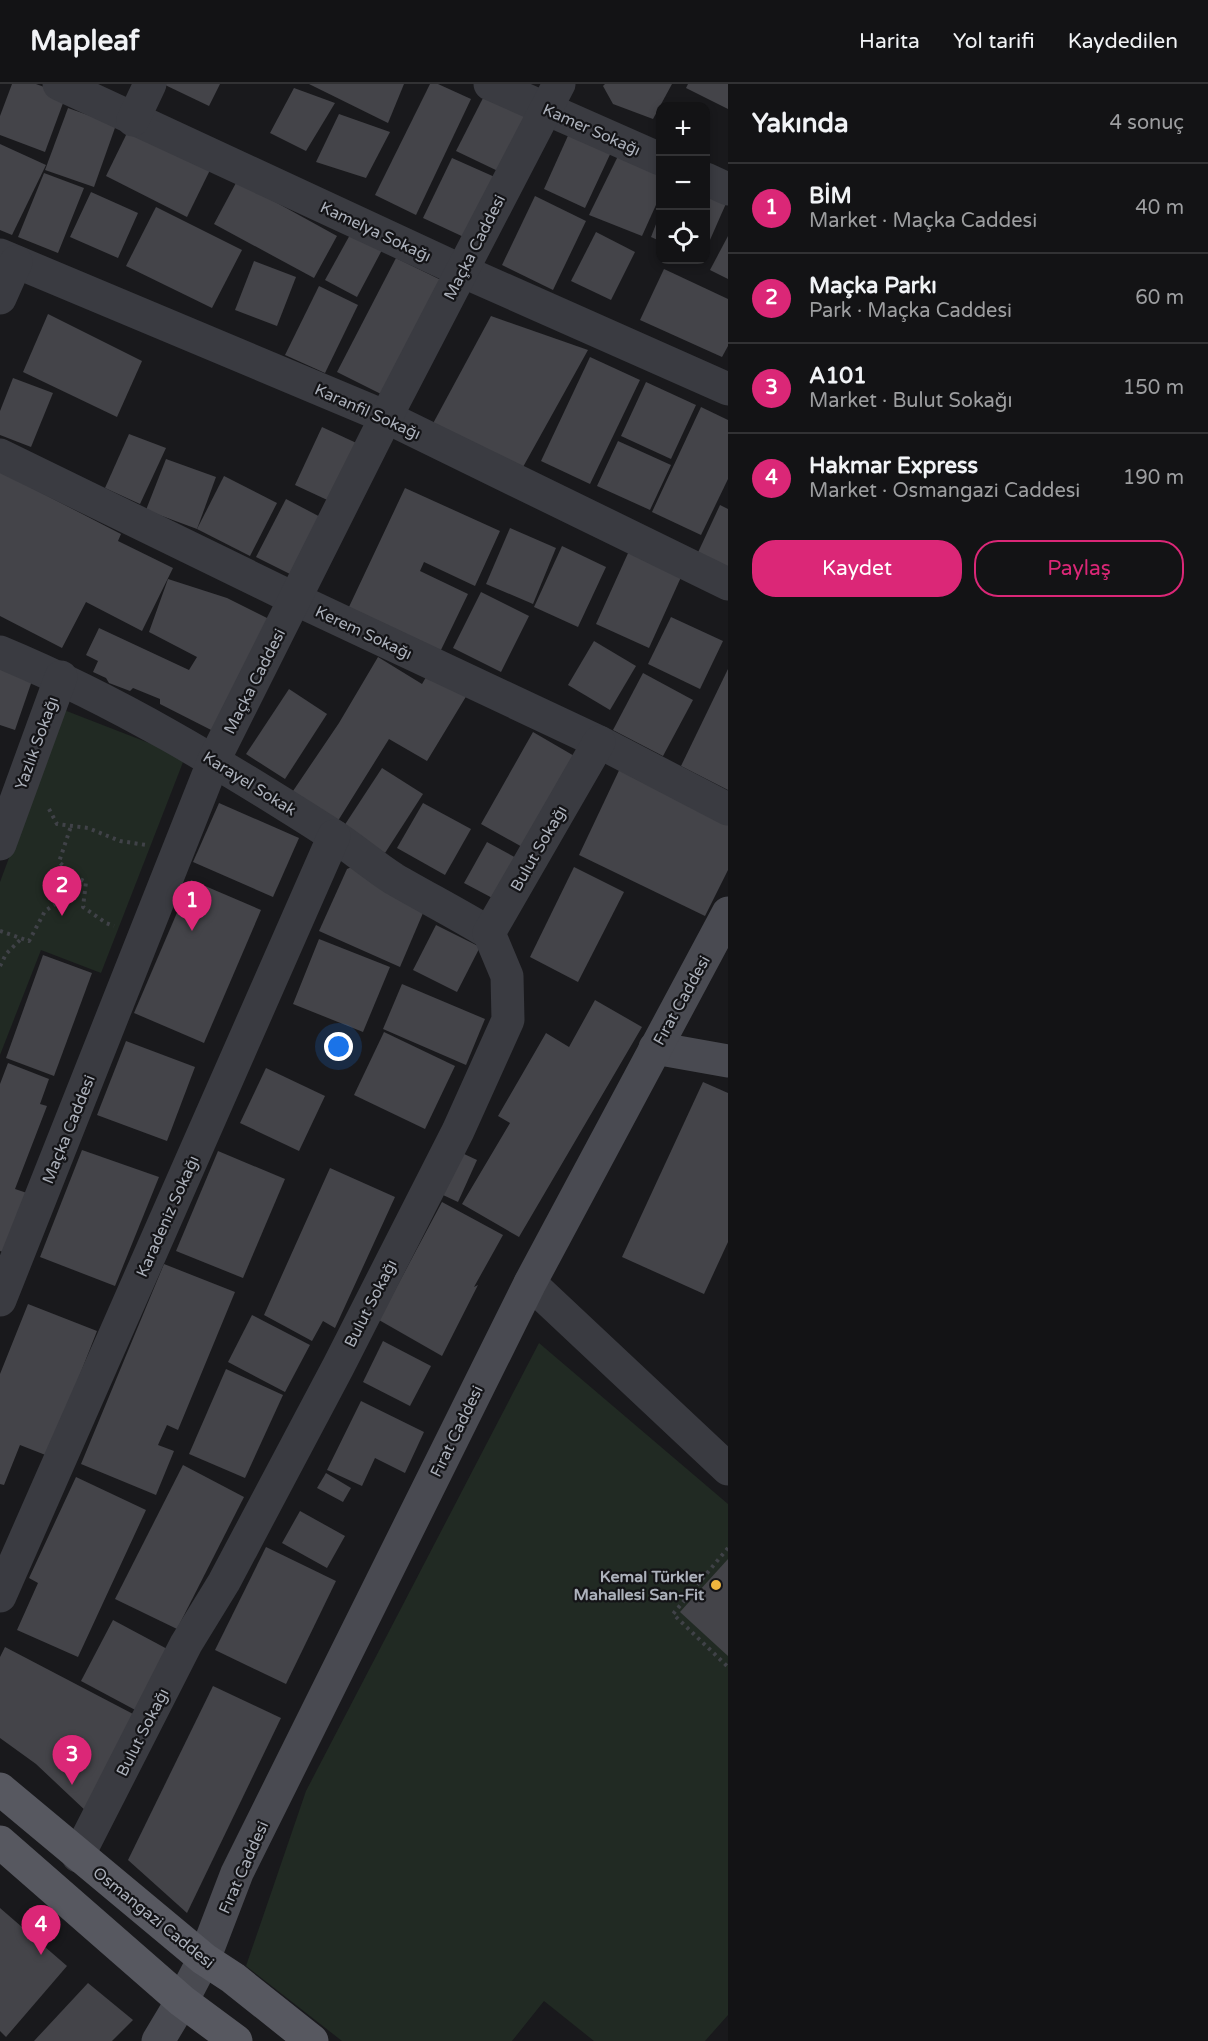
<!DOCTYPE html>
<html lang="tr">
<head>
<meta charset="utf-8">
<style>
	:root { --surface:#131315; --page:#202022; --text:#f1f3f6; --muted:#9d9ea0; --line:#323234; --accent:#db2777 }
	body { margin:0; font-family:"Varela Round",sans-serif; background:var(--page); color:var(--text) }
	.controls { position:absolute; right:18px; top:18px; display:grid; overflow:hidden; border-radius:12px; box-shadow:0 3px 9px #0003 }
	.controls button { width:54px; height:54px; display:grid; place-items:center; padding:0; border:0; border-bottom:2px solid var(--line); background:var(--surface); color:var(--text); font:30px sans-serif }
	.you { position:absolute; left:339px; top:963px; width:21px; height:21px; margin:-15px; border:4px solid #fff; border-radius:50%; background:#1a73e8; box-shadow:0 0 0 9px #1a73e833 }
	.badge { display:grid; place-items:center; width:39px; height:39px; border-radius:50%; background:var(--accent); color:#fff; font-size:20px; font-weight:700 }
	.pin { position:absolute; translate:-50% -50px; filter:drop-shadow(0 2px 3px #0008) }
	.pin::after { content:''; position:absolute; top:32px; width:21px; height:18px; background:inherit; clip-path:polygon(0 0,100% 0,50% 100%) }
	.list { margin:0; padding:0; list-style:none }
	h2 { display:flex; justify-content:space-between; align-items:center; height:78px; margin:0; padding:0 24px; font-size:26px }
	h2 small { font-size:20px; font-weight:400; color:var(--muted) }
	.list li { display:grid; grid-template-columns:39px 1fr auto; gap:18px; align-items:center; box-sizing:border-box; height:90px; padding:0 24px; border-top:2px solid var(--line) }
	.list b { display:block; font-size:22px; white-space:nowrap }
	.list p { margin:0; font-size:20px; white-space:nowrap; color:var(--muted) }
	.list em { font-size:20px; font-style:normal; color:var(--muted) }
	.actions { display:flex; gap:12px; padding:18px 24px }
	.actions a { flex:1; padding:14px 0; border:2px solid var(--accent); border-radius:24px; text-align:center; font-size:21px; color:var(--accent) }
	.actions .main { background:var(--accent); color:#fff }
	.icon { flex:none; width:33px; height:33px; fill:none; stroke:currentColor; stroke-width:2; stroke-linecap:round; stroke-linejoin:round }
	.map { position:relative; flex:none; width:728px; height:1957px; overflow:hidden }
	header { display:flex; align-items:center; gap:36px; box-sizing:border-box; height:84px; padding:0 30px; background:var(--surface); border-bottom:2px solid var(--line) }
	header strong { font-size:28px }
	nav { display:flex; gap:33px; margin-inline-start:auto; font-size:21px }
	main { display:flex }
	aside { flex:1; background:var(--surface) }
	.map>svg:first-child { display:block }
	.green { fill:#212a23 }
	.building { fill:#444449 }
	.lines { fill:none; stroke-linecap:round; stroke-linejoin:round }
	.path { stroke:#404248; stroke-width:4; stroke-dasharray:3 4.5; stroke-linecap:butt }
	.street { stroke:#3a3b41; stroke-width:33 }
	.secondary { stroke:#494a51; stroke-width:33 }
	.primary { stroke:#575860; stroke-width:33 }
	.poi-dot { fill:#f0b63e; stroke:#141417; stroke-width:2 }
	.labels { text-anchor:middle; stroke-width:4.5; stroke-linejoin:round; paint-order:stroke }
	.street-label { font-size:16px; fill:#acb1bb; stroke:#141417 }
	.poi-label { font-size:16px; font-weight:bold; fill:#acb1bb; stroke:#141417; text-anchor:end }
</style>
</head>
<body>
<header>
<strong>Mapleaf</strong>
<nav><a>Harita</a><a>Yol tarifi</a><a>Kaydedilen</a></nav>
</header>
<main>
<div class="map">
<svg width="728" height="1957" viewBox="0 0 728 1957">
	<rect width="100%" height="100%" fill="#19191c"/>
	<g class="green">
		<polygon points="64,626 185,673 101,889 41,866 0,971 0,798"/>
		<polygon points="539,1259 728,1420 728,1931 705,1957 594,1957 544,1917 512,1957 342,1957 246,1882 306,1707"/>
	</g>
	<g class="building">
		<polygon points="12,0 36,0 66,11 45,68 0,51 0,32"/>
		<polygon points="163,0 220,0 209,22"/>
		<polygon points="309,0 404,0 388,39"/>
		<polygon points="430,0 438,0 471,15 416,131 375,111"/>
		<polygon points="605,0 672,0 653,35 613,20 603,2"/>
		<polygon points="688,0 728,0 728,25 686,4"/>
		<polygon points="294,4 335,19 306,67 270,49"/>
		<polygon points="483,14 529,31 500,88 456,67"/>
		<polygon points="68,24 116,41 94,103 45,86"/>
		<polygon points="339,30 390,48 366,94 316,78"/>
		<polygon points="129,45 211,84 187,133 106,92"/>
		<polygon points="571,45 613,64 585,124 544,105"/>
		<polygon points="0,60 46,81 12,151 0,146"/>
		<polygon points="620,68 660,86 660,112 642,152 589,131"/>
		<polygon points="452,74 497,94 468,155 423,134"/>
		<polygon points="44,89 84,104 58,169 18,153"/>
		<polygon points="237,97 337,152 314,194 214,140"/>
		<polygon points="706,105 728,115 706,165"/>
		<polygon points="91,108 138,129 118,174 70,153"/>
		<polygon points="535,112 586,137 553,206 502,181"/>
		<polygon points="156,123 242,166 212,224 126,182"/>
		<polygon points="660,130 660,157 651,153"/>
		<polygon points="596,148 635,168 611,216 571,197"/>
		<polygon points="351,149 382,166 357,213 325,196"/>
		<polygon points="728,152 728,195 710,186"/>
		<polygon points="396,174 441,196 381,310 337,288"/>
		<polygon points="254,177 296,193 277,242 235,226"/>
		<polygon points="664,185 728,215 728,262 722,273 640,236"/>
		<polygon points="319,202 358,221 325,289 285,271"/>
		<polygon points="48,230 142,277 117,333 23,288"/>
		<polygon points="491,232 588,266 523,383 430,345"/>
		<polygon points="590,273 640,296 590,400 541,377"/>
		<polygon points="13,294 53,309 31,363 0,351 0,327"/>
		<polygon points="646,298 696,321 671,375 621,352"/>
		<polygon points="701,323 728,336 728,395 701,451 652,428"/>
		<polygon points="322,343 365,363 338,421 295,401"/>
		<polygon points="129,350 166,364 140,420 105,404"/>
		<polygon points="618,357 671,381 650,426 597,402"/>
		<polygon points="166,375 216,393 197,445 146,426"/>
		<polygon points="0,385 28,402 121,450 118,457 173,484 142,547 86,518 62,564 0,532"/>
		<polygon points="224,392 277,419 250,472 197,445"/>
		<polygon points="405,404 500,447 475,502 424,478 420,487 468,510 440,568 348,525"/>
		<polygon points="286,415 328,437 298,494 256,473"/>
		<polygon points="720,421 728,425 728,492 694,477"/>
		<polygon points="510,444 556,464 533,520 486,500"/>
		<polygon points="562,462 606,483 578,543 534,523"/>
		<polygon points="629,467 682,491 649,564 596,540"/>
		<polygon points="168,495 227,514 275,538 219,650 160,620 160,615 133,604 130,607 109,599 106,594 93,588 98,577 86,571 99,544 189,586 197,573 149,548"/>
		<polygon points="481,508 529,532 501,588 453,564"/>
		<polygon points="671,533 723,557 700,605 648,580"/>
		<polygon points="594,557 636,582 610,626 568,601"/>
		<polygon points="378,573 422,600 432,583 470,606 427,677 389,655 336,740 291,710 339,639"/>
		<polygon points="0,576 35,588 15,646 0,641"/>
		<polygon points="728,585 728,706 681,682"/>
		<polygon points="643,589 693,616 663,672 613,646"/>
		<polygon points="289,605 327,630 285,695 246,670"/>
		<polygon points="533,648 576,673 524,764 481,740"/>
		<polygon points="623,678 728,728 728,786 705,832 579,771"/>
		<polygon points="382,684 423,710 385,769 344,742"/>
		<polygon points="219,719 299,754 273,813 193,778"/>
		<polygon points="423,719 471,745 445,791 397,764"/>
		<polygon points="487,758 520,776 498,817 464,799"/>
		<polygon points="356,781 426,822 400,883 319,847 347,785"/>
		<polygon points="574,783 624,808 578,898 530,873"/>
		<polygon points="191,796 261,826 204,959 134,929"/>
		<polygon points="436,841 480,863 457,908 413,886"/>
		<polygon points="319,855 390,883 363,948 293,920"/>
		<polygon points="43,871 92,889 54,992 6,974"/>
		<polygon points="402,900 485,935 466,981 383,945"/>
		<polygon points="595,916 642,943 519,1153 462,1120 510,1039 498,1032 546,949 569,963"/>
		<polygon points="384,948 455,982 425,1045 354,1011"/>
		<polygon points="126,957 195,983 167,1057 97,1031"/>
		<polygon points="8,979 49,995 40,1020 47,1022 15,1105 27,1109 6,1169 0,1167 0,1000"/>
		<polygon points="266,984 325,1012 299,1067 240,1039"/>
		<polygon points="703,998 728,1009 728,1158 704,1210 622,1173"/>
		<polygon points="82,1066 159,1093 115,1202 40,1173"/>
		<polygon points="218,1067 285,1095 243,1194 176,1167"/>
		<polygon points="462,1069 477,1076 458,1118 443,1111"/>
		<polygon points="330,1084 395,1113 335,1244 323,1237 312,1257 264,1231"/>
		<polygon points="442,1118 503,1151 474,1203 478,1201 442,1272 379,1236"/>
		<polygon points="164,1180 235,1208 178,1346 167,1341 158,1361 174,1367 156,1411 81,1380"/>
		<polygon points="28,1220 97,1247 48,1372 20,1361 4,1401 0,1400 0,1290"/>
		<polygon points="252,1231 310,1261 285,1308 228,1278"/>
		<polygon points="383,1257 431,1282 410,1322 363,1298"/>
		<polygon points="226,1285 283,1311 245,1394 189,1370"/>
		<polygon points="361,1317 424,1348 405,1389 375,1374 362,1402 327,1386"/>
		<polygon points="183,1381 244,1413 177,1545 115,1515"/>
		<polygon points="326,1389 351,1404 343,1418 317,1404"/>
		<polygon points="76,1393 146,1426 78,1573 17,1546 38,1499 29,1494"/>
		<polygon points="300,1427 345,1452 327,1484 282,1459"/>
		<polygon points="266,1463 336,1497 286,1600 215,1566"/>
		<polygon points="728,1475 728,1572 680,1528"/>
		<polygon points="113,1536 171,1567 139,1628 81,1597"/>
		<polygon points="5,1563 135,1631 88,1729 36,1680 0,1654 0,1573"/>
		<polygon points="213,1602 281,1634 187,1829 128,1776"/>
		<polygon points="0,1824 67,1882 6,1953 0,1947"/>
		<polygon points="88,1899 133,1936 112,1957 34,1957"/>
	</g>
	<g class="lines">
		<g class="path">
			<polyline points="49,725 57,740 88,744 120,757 146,761"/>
			<polyline points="74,792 86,798 83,823 106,839 114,842"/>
			<polyline points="0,847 29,857 45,827 63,815 74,792 59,778 71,742"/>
			<polyline points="0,882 6,870 21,855"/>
			<polyline points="728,1464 673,1530 728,1583"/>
		</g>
		<g class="street">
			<polyline points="59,0 462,187 728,305"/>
			<polyline points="490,0 660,75"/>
			<polyline points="133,36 150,0"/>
			<polyline points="706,95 728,105"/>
			<polyline points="0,171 386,333 728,500"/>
			<polyline points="0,214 16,178"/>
			<polyline points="0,371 295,515 599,658 728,725"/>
			<path d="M0,568C118,617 223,681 331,750C353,764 372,781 394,795C425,813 458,830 489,849"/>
			<polyline points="0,760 61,593"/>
			<polyline points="530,1199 728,1385"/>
			<polyline points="0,1216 214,676 386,333 559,0"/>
			<polyline points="0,1512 334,752"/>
			<polyline points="78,1772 186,1560 224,1498 338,1283 458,1047 508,936 507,892 489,849 599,658"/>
		</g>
		<g class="secondary">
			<polyline points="655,964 728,977"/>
			<polyline points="158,1957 182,1917 204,1875 237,1789 530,1199 728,829"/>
		</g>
		<g class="primary">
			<polyline points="0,1705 204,1875 233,1894 312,1957"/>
			<polyline points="0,1758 182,1917 236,1957"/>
		</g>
	</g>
	<circle class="poi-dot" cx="716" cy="1501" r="6"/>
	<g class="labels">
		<g class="street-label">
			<text transform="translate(592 45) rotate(24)" y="6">Kamer Sokağı</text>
			<text transform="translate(376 147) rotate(25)" y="6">Kamelya Sokağı</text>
			<text transform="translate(474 163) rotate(-63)" y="6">Maçka Caddesi</text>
			<text transform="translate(368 327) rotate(24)" y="6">Karanfil Sokağı</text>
			<text transform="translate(364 548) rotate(25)" y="6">Kerem Sokağı</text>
			<text transform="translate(254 597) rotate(-63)" y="6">Maçka Caddesi</text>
			<text transform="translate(36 659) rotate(-70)" y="6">Yazlık Sokağı</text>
			<text transform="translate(250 699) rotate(32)" y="6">Karayel Sokak</text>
			<text transform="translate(538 764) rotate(-60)" y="6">Bulut Sokağı</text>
			<text transform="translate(681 916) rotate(-61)" y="6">Fırat Caddesi</text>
			<text transform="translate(68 1045) rotate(-68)" y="6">Maçka Caddesi</text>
			<text transform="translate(167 1132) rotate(-66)" y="6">Karadeniz Sokağı</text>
			<text transform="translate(370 1219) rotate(-63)" y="6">Bulut Sokağı</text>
			<text transform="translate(456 1347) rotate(-64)" y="6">Fırat Caddesi</text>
			<text transform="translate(142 1648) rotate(-63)" y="6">Bulut Sokağı</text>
			<text transform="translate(243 1783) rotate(-66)" y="6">Fırat Caddesi</text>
			<text transform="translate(154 1833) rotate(39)" y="6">Osmangazi Caddesi</text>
		</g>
		<g class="poi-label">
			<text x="704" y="1498">Kemal Türkler<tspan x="704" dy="18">Mahallesi San-Fit</tspan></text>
		</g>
	</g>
</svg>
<div class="controls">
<button>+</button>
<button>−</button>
<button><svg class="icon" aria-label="locate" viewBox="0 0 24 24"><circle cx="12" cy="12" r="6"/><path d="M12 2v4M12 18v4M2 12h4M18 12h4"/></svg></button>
</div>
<div class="you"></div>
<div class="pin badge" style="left:192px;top:847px">1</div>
<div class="pin badge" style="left:62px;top:832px">2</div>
<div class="pin badge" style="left:72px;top:1701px">3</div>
<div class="pin badge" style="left:41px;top:1871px">4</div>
</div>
<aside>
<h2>Yakında<small>4 sonuç</small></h2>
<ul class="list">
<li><span class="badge">1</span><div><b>BİM</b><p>Market · Maçka Caddesi</p></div><em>40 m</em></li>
<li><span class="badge">2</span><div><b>Maçka Parkı</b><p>Park · Maçka Caddesi</p></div><em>60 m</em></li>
<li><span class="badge">3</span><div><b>A101</b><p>Market · Bulut Sokağı</p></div><em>150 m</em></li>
<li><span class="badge">4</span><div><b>Hakmar Express</b><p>Market · Osmangazi Caddesi</p></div><em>190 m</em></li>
</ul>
<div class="actions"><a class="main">Kaydet</a><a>Paylaş</a></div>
</aside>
</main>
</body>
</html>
